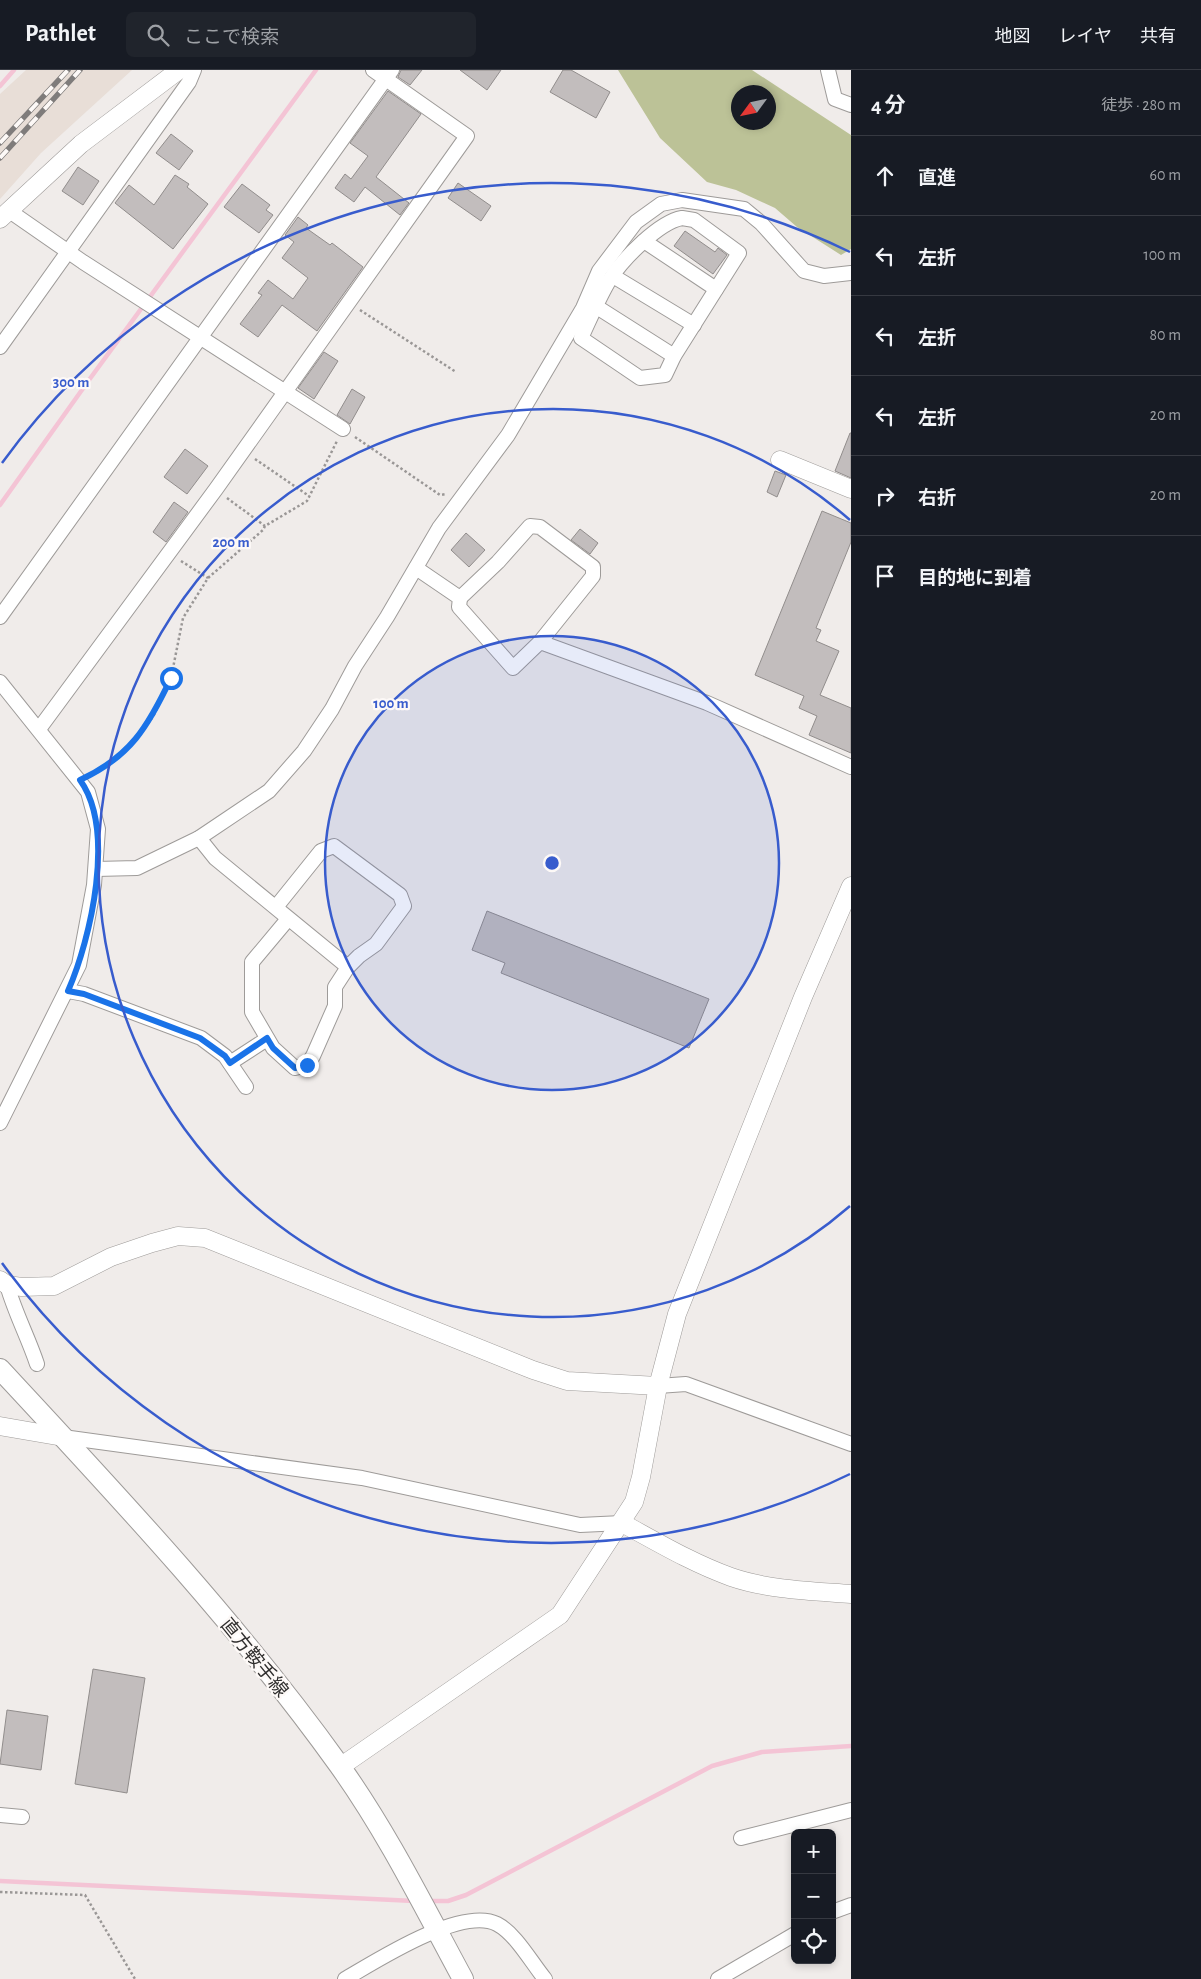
<!DOCTYPE html>
<html lang="ja">
<head>
<meta charset="utf-8">
<style>
	:root { --surface:#171b24; --page:#20242c; --text:#f1f3f6; --muted:#9ea1a6; --line:#363941 }
	body { margin:0; font-family:"Alegreya Sans","Noto Sans JP",sans-serif; background:var(--page); color:var(--text) }
	.controls { position:absolute; right:15px; bottom:15px; display:grid; overflow:hidden; border-radius:8px; box-shadow:0 2px 8px #0003 }
	.controls button { width:45px; height:45px; display:grid; place-items:center; padding:0; border:0; border-bottom:1px solid var(--line); background:var(--surface); color:var(--text); font:25px sans-serif }
	.compass { position:absolute; left:731px; top:15px; width:45px; height:45px; border-radius:50%; background:var(--surface); box-shadow:0 2px 8px #0003; rotate:237deg }
	.stop { position:absolute; width:15px; height:15px; margin:-11px; border:4px solid #1a73e8; border-radius:50%; background:#fff }
	.stop.end { background:#1a73e8; border-color:#fff; box-shadow:0 1px 5px #0008 }
	.list { margin:0; padding:0; list-style:none }
	h2 { display:flex; justify-content:space-between; align-items:center; height:65px; margin:0; padding:0 20px; font-size:21px }
	h2 small { font-size:16px; font-weight:400; color:var(--muted) }
	.list li { display:grid; grid-template-columns:32px 1fr auto; gap:15px; align-items:center; box-sizing:border-box; height:80px; padding:0 20px; border-top:1px solid var(--line) }
	.list b { display:block; font-size:19px; white-space:nowrap }
	.list em { font-size:16px; font-style:normal; color:var(--muted) }
	.icon { flex:none; width:28px; height:28px; fill:none; stroke:currentColor; stroke-width:2; stroke-linecap:round; stroke-linejoin:round }
	.map { position:relative; flex:none; width:851px; height:1909px; overflow:hidden }
	header { display:flex; align-items:center; gap:30px; box-sizing:border-box; height:70px; padding:0 25px; background:var(--surface); border-bottom:1px solid var(--line) }
	header strong { font-size:24px }
	nav { display:flex; gap:28px; margin-inline-start:auto; font-size:18px }
	.search { width:350px; height:45px; background:var(--page); display:flex; align-items:center; gap:12px; box-sizing:border-box; padding:0 18px; border-radius:8px; color:var(--muted); font-size:19px }
	main { display:flex }
	aside { flex:1; background:var(--surface) }
	.map>svg:first-child { display:block }
	.built { fill:#e8ded7 }
	.forest { fill:#bcc297; fill-rule:evenodd }
	.lines { fill:none; stroke-linecap:round; stroke-linejoin:round }
	.stream { stroke:#f4c4d5; stroke-width:4.5 }
	.building { fill:#c2bdbd; stroke:#918d8c }
	.minor-casing { stroke:#9e9b99; stroke-width:16 }
	.tertiary-casing { stroke:#9e9b99; stroke-width:19 }
	.secondary-casing { stroke:#9e9b99; stroke-width:22 }
	.path { stroke:#9a9796; stroke-width:2.5; stroke-dasharray:2.5 2.5; stroke-linecap:butt }
	.minor { stroke:#fff; stroke-width:14 }
	.tertiary { stroke:#fff; stroke-width:18 }
	.secondary { stroke:#fff; stroke-width:20 }
	.rail-casing { stroke:#7f7c7b; stroke-width:5.5 }
	.rail { stroke:#fdf9f7; stroke-width:4; stroke-dasharray:11; stroke-linecap:butt }
	.route { stroke:#1a73e8; stroke-width:6 }
	.ring { fill:none; stroke:#385ccd; stroke-width:2.5 }
	.labels { text-anchor:middle; stroke-width:4.5; stroke-linejoin:round; paint-order:stroke }
	.street-label { font-size:19px; fill:#302f2e; stroke:#fdf9f7 }
	.centre { fill:#385ccd; stroke:#fdf9f7; stroke-width:2.5 }
	.ring-label { font-size:15px; text-anchor:middle; font-weight:bold; fill:#385ccd; stroke:#fdf9f7; stroke-width:4.5; stroke-linejoin:round; paint-order:stroke }
</style>
</head>
<body>
<header>
<strong>Pathlet</strong>
<div class="search"><svg class="icon" aria-label="search" viewBox="0 0 24 24"><circle cx="10" cy="10" r="6"/><path d="M15 15l6 6"/></svg>ここで検索</div>
<nav><a>地図</a><a>レイヤ</a><a>共有</a></nav>
</header>
<main>
<div class="map">
<svg width="851" height="1909" viewBox="0 0 851 1909">
	<rect width="100%" height="100%" fill="#f0ecea"/>
	<polygon class="built" points="26,0 132,0 41,83 0,129 0,24"/>
	<path class="forest" d="M618,0H752L851,65V179L841,185L797,157L775,138L736,120L707,112L660,68ZM738,22H768V52H738Z"/>
	<g class="lines">
		<g class="stream">
			<polyline points="0,16 14,0"/>
			<polyline points="0,435 89,310 316,0"/>
			<polyline points="0,1811 414,1831"/>
			<polyline points="427,1831 448,1831 466,1825 712,1696 762,1682 851,1676"/>
		</g>
	</g>
	<g class="building">
		<polygon points="401,0 422,0 410,15 398,7"/>
		<polygon points="460,0 501,0 487,20"/>
		<polygon points="563,0 571,0 610,22 596,48 550,22"/>
		<polygon points="388,21 421,44 376,107 409,133 400,145 365,117 354,132 335,118 345,104 351,109 368,86 350,73"/>
		<polygon points="171,64 193,81 179,100 156,83"/>
		<polygon points="78,97 99,111 83,135 62,121"/>
		<polygon points="175,105 189,114 187,117 208,134 173,179 115,133 129,115 154,135"/>
		<polygon points="458,113 491,136 481,151 448,128"/>
		<polygon points="242,114 270,135 266,140 273,145 259,163 224,137"/>
		<polygon points="298,147 308,155 306,158 330,175 332,173 363,197 317,261 282,235 258,267 240,254 262,225 258,223 268,210 293,229 308,208 282,188 294,172 285,165"/>
		<polygon points="685,161 715,182 718,178 727,185 713,204 674,176"/>
		<polygon points="324,282 338,291 314,329 298,318"/>
		<polygon points="352,319 365,327 350,354 337,345"/>
		<polygon points="850,363 851,363 851,408 835,401"/>
		<polygon points="185,379 208,396 187,424 164,407"/>
		<polygon points="775,401 786,405 777,427 767,422"/>
		<polygon points="174,432 188,442 166,472 153,462"/>
		<polygon points="822,441 851,453 851,472 816,558 821,560 816,571 839,581 820,625 851,638 851,683 809,665 817,646 799,638 804,626 755,605"/>
		<polygon points="580,459 598,473 590,484 571,470"/>
		<polygon points="466,463 485,480 469,497 451,480"/>
		<polygon points="487,841 709,929 689,978 501,903 505,893 472,880"/>
		<polygon points="93,1599 145,1608 127,1723 75,1714"/>
		<polygon points="7,1640 48,1646 41,1700 0,1694"/>
	</g>
	<g class="lines">
		<defs>
			<g id="minor">
				<polyline points="828,0 835,29 851,35"/>
				<polyline points="8,140 83,192 343,359"/>
				<path d="M682,148L694,150L739,183L674,286L665,305L640,308L581,268C590,249 599,227 610,209C623,189 659,152 682,148Z"/>
				<polyline points="644,171 716,219"/>
				<polyline points="613,206 694,255"/>
				<polyline points="589,232 674,286"/>
				<polyline points="0,277 189,12 194,0"/>
				<polyline points="416,498 460,528 459,537 513,598 540,572 707,633 851,697"/>
				<polyline points="460,528 498,492 530,456 540,457 593,497 593,506 540,572"/>
				<polyline points="0,547 392,0"/>
				<polyline points="0,612 88,722 98,759 94,815 79,895 0,1053"/>
				<polyline points="39,659 216,419 467,66 373,0"/>
				<polyline points="199,768 215,788 348,897"/>
				<polyline points="96,799 137,798 199,768 269,721 304,681 332,639 355,596 387,547 439,458 508,365 583,238 599,201 636,152 661,134 682,130 744,139 761,153 804,201 824,206 851,203"/>
				<polyline points="276,837 321,781 334,776 400,825 404,836 376,874 359,886 348,897 335,917 335,936 313,986 307,995 295,998 273,978 252,942 252,892 288,849"/>
				<polyline points="68,921 84,924 201,968 225,986 246,1017"/>
				<polyline points="230,993 267,969"/>
				<path d="M7,1215C15,1243 28,1267 37,1294"/>
				<polyline points="658,1316 686,1314 851,1374"/>
				<polyline points="63,1367 362,1408 580,1455 622,1453"/>
				<polyline points="0,1745 22,1747"/>
				<polyline points="741,1768 851,1740"/>
				<polyline points="832,1842 851,1835"/>
				<path d="M345,1909C376,1891 461,1836 497,1854C516,1864 531,1892 545,1909"/>
				<polyline points="718,1909 795,1864"/>
			</g>
			<g id="tertiary">
				<polyline points="0,149 81,74 179,0"/>
				<polyline points="780,390 851,419"/>
				<polyline points="0,1210 7,1215 22,1217 54,1216 111,1187 152,1173 178,1166 205,1168 533,1300 567,1311 658,1316"/>
				<polyline points="0,1356 63,1367"/>
				<path d="M622,1453C657,1472 692,1493 731,1507C769,1520 811,1521 851,1524"/>
				<polyline points="340,1697 560,1545 634,1432 641,1407 658,1316 677,1244 803,927 851,816"/>
			</g>
			<path id="secondary" d="M0,1299C118,1426 238,1554 339,1695C387,1762 424,1837 463,1909"/>
		</defs>
		<use href="#minor" class="minor-casing"/>
		<use href="#tertiary" class="tertiary-casing"/>
		<use href="#secondary" class="secondary-casing"/>
		<g class="path">
			<polyline points="360,240 456,302"/>
			<polyline points="355,367 440,425 446,424"/>
			<polyline points="255,389 309,426"/>
			<polyline points="227,428 265,456"/>
			<polyline points="181,491 208,508"/>
			<polyline points="93,704 117,689 153,647 171,608 183,548 208,508 263,460 265,456 307,431 337,371"/>
			<polyline points="0,1822 85,1825 135,1909"/>
		</g>
		<use href="#minor" class="minor"/>
		<use href="#tertiary" class="tertiary"/>
		<use href="#secondary" class="secondary"/>
		<defs>
			<g id="rail">
				<polyline points="0,73 68,0"/>
				<polyline points="0,88 80,0"/>
			</g>
		</defs>
		<use href="#rail" class="rail-casing"/>
		<use href="#rail" class="rail"/>
	</g>
	<g class="lines">
		<path class="route" d="M171,608C148,657 130,687 80,710C116,760 91,868 68,921L84,924L200,968L225,986L230,993L267,968L273,978L295,998L307,995"/>
	</g>
	<circle cx="552" cy="793" r="227" fill="#385ccd" fill-opacity=".12"/>
	<g class="ring">
		<circle cx="552" cy="793" r="227"/>
		<path d="M850 1136A454 454 0 1 1 850 450"/>
		<path d="M850 1404A680 680 0 0 1 2 1193M2 393A680 680 0 0 1 850 182"/>
	</g>
	<g class="labels">
		<g class="street-label">
			<text transform="translate(255 1587) rotate(51)" y="7">直方鞍手線</text>
		</g>
	</g>
	<circle cx="552" cy="793" r="8" class="centre"/>
	<g class="ring-label">
		<text x="71" y="317">300 m</text>
		<text x="231" y="477">200 m</text>
		<text x="391" y="638">100 m</text>
	</g>
</svg>
<div class="controls">
<button>+</button>
<button>−</button>
<button><svg class="icon" aria-label="locate" viewBox="0 0 24 24"><circle cx="12" cy="12" r="6"/><path d="M12 2v4M12 18v4M2 12h4M18 12h4"/></svg></button>
</div>
<svg class="compass" viewBox="-18 -18 36 36"><path d="M0-13l5 13h-10z" fill="#e53935"/><path d="M0 13l5-13h-10z" fill="#9ea1a6"/></svg>
<div class="stop" style="left:171px;top:608px"></div>
<div class="stop end" style="left:307px;top:995px"></div>
</div>
<aside>
<h2>4 分<small>徒歩 · 280 m</small></h2>
<ul class="list">
<li><svg class="icon" aria-label="ahead" viewBox="0 0 24 24"><path d="M12 20V5M6 11l6-6 6 6"/></svg><div><b>直進</b></div><em>60 m</em></li>
<li><svg class="icon" aria-label="left" viewBox="0 0 24 24"><path d="M17 20v-9H6M10 6l-5 5 5 5"/></svg><div><b>左折</b></div><em>100 m</em></li>
<li><svg class="icon" aria-label="left" viewBox="0 0 24 24"><path d="M17 20v-9H6M10 6l-5 5 5 5"/></svg><div><b>左折</b></div><em>80 m</em></li>
<li><svg class="icon" aria-label="left" viewBox="0 0 24 24"><path d="M17 20v-9H6M10 6l-5 5 5 5"/></svg><div><b>左折</b></div><em>20 m</em></li>
<li><svg class="icon" aria-label="right" viewBox="0 0 24 24"><path d="M7 20v-9h11M14 6l5 5-5 5"/></svg><div><b>右折</b></div><em>20 m</em></li>
<li><svg class="icon" aria-label="arrive" viewBox="0 0 24 24"><path d="M6 21V4h12l-3 4 3 4H6"/></svg><div><b>目的地に到着</b></div></li>
</ul>
</aside>
</main>
</body>
</html>
